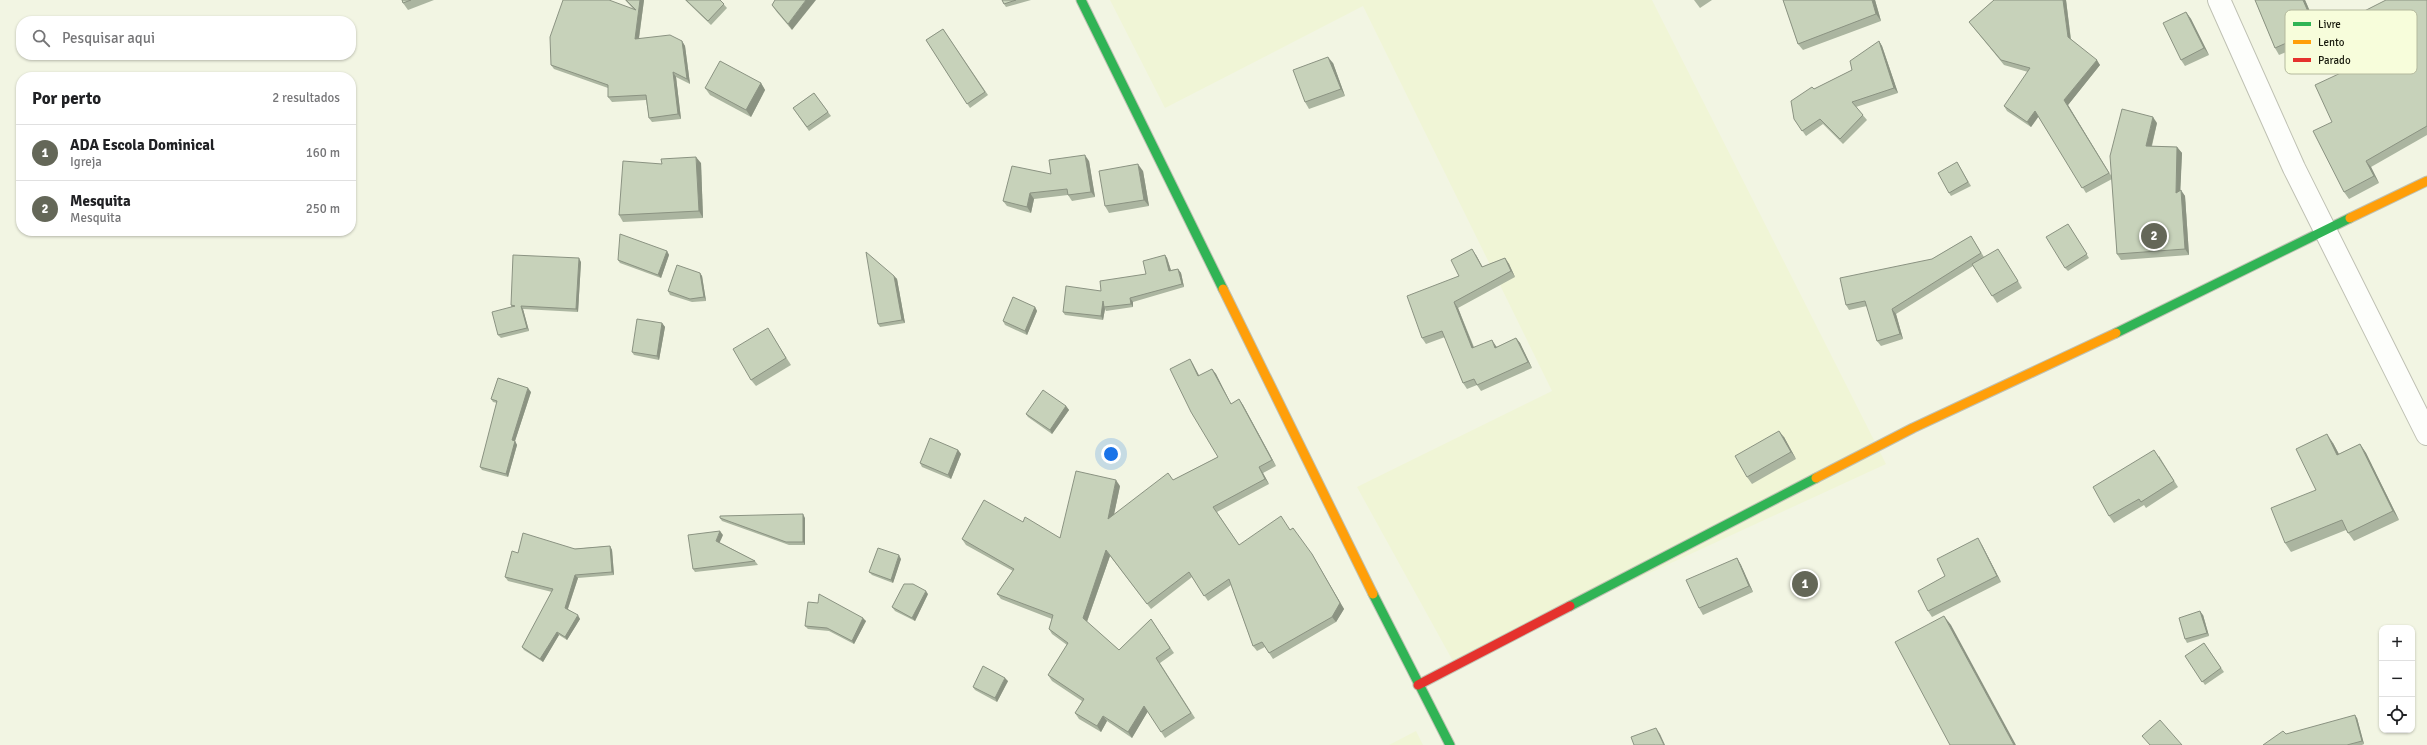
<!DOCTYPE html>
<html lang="pt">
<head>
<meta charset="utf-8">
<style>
	:root { --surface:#fff; --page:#f6f6f6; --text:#202124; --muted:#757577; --line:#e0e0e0; --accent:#646758 }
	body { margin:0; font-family:Signika,sans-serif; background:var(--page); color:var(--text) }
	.controls { position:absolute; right:12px; bottom:12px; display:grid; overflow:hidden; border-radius:8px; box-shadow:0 1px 3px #0004 }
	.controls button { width:36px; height:36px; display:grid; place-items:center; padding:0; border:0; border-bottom:1px solid var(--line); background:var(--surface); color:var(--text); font:20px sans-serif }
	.you { position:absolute; left:1111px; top:454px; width:14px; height:14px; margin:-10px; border:3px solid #fff; border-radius:50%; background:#1a73e8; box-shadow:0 0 0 6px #1a73e833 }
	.badge { display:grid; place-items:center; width:26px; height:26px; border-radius:50%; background:var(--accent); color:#fff; font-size:13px; font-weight:700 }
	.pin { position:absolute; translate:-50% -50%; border:2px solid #fff; box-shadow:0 1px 4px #0006 }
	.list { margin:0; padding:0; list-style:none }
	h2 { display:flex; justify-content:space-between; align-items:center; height:52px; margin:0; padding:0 16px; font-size:17px }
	h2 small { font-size:13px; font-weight:400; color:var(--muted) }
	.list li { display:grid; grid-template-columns:26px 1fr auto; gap:12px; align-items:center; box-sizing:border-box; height:56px; padding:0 16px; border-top:1px solid var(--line) }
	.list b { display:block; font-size:15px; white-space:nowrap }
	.list p { margin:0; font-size:13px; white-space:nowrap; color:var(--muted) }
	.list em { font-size:13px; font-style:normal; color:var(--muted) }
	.icon { flex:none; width:22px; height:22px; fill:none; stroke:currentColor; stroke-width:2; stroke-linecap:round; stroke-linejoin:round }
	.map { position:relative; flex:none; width:2427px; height:745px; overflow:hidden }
	.search { position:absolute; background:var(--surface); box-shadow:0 1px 3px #0004; left:16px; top:16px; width:340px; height:44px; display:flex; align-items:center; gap:10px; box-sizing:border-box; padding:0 14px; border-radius:16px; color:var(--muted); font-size:15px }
	.panel { position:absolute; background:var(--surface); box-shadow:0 1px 3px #0004; left:16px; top:72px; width:340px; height:164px; border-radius:16px }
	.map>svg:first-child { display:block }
	.built { fill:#f0f5d6 }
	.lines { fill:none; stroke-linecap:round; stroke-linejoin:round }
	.street-casing { stroke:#bfc1b3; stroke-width:24 }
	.fast-casing { stroke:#bfc1b3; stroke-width:11 }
	.slow-casing { stroke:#bfc1b3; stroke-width:11 }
	.jam-casing { stroke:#bfc1b3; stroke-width:11 }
	.street { stroke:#fdfefb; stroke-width:22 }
	.fast { stroke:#30b455; stroke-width:9 }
	.slow { stroke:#ff9f0a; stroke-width:9 }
	.jam { stroke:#e5322d; stroke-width:9 }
	.wall { fill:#abb5a0 }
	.shaded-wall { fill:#8b9382 }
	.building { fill:#c7d2ba; stroke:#8b9382 }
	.key { fill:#f7fddb; stroke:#b4b99d; stroke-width:1 }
	.key-label { font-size:11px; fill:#181a0d }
</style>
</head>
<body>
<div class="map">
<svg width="2427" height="745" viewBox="0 0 2427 745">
	<rect width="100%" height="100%" fill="#f2f5e3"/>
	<g class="built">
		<polygon points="1110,0 1652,0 1886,464 1454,663 1357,487 1552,391 1363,6 1165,108"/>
		<polygon points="1416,731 1423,745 1389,745"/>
	</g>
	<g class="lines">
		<defs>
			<polyline id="street" points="2219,0 2294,168 2427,434"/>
			<g id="fast">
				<polyline points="1081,0 1223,289"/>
				<polyline points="2116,333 2350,218"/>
				<polyline points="1373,594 1450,745"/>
				<polyline points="1570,606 1816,478"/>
			</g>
			<g id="slow">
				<polyline points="2350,218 2427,181"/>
				<polyline points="1223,289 1373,594"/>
				<polyline points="1816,478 1913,428 2116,333"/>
			</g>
			<polyline id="jam" points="1418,685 1570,606"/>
		</defs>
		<use href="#street" class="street-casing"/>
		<use href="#fast" class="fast-casing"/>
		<use href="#slow" class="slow-casing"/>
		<use href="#jam" class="jam-casing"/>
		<use href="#street" class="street"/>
		<use href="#fast" class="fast"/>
		<use href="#slow" class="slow"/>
		<use href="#jam" class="jam"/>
	</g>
	<g class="wall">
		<polygon points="402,0 434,0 408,10 403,3"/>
		<polygon points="625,0 644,0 639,39 682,41 685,46 690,84 676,77 681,119 652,122 649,118 646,100 612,102 608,97 608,88 554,69 551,65 634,10"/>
		<polygon points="685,0 720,0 727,8 711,25"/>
		<polygon points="775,0 792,30 776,11 772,5"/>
		<polygon points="1002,0 1031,0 1006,7 1004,4"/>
		<polygon points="1694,0 1712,0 1700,8"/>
		<polygon points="1783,0 1875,0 1881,21 1803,50 1798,44"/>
		<polygon points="1994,0 2066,0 2071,39 2100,65 2068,105 2112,177 2157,123 2152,146 2177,147 2182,153 2180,190 2185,196 2189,255 2121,260 2117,254 2112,179 2086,193 2038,116 2031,127 2007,111 2004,106 2028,72 2004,65 1973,27 1969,22"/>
		<polygon points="2255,0 2305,0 2321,37 2279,55 2275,48"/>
		<polygon points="2427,0 2427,135 2371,167 2379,183 2349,199 2344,192 2332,122 2345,71"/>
		<polygon points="2186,12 2191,19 2209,55 2185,66 2181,60"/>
		<polygon points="943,29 988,95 970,108 926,40"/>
		<polygon points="1879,41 1882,46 1898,93 1856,107 1867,120 1843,144 1823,124 1806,136 1794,119 1814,89 1852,70"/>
		<polygon points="1333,63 1345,96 1309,109 1305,102"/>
		<polygon points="761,83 765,90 751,117 710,95 705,88"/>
		<polygon points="814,93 831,116 809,131 793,108"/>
		<polygon points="1089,161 1095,197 1072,201 1068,195 1034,199 1031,213 1007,206 1003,201 1051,174"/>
		<polygon points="1957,162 1971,186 1951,196 1949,193"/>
		<polygon points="701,163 703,218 623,222 619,215 662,164"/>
		<polygon points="1143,171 1149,206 1109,213 1105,206"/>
		<polygon points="2070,227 2089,258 2068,271 2065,268"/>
		<polygon points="1971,236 1984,257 2002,256 2022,288 1997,303 1973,266 1896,314 1903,339 1881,346 1877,341 1867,306 1849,310 1846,305 1932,259"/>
		<polygon points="667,251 669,255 661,278 620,263 618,260"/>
		<polygon points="1165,255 1167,258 1171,270 1178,269 1181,273 1184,287 1133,302 1133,307 1106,311 1105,309 1103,320 1065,315 1063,312 1101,291 1146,274"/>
		<polygon points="1476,255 1482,267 1505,258 1509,264 1515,277 1458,308 1474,347 1496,346 1497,347 1516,338 1520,343 1532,368 1481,391 1477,385 1467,389 1463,383 1445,337 1426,344 1422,338 1459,276"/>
		<polygon points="581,262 578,312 523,309 529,331 501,338 498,335 511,307 511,305"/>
		<polygon points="700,273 702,276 706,301 692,302 670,295 668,291"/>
		<polygon points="894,276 897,279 905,323 880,327 878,324"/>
		<polygon points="1035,307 1037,311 1027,335 1005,325 1003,321"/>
		<polygon points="662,323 665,327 659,360 634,355 632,352"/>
		<polygon points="772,335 791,365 756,386 751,380"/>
		<polygon points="1190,359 1193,364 1199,376 1212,369 1216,374 1231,404 1239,399 1243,405 1276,466 1263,473 1269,484 1217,512 1239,545 1290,530 1293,528 1315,560 1344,609 1336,622 1273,659 1265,647 1257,651 1253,646 1231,585 1208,601 1192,577 1151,609 1110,556 1087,622 1119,650 1151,619 1174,653 1160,663 1195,718 1165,738 1148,711 1132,738 1107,721 1101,732 1079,719 1075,713 1082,701 1052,681 1048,675 1067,645 1052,634 1049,629 1052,619 1001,599 997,594 1013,571 966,545 962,539 1023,522 1060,538 1120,486 1114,514 1173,480 1218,457"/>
		<polygon points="531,392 515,441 517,445 508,477 482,470 480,467 497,403 493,402 491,399"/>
		<polygon points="1066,406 1069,410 1052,434 1028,417 1026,414"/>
		<polygon points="1784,437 1796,459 1752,484 1747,477"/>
		<polygon points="2333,443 2339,454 2360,444 2366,453 2399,520 2354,541 2346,530 2291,552 2285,543 2316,490"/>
		<polygon points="958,450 961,454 951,479 922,467 920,463"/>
		<polygon points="2159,456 2178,487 2146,508 2144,505 2114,523 2109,516"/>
		<polygon points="720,518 805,518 805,545 789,545 722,521"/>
		<polygon points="723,535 719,542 755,561 758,565 695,572 693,569"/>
		<polygon points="1982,545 2001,582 1932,617 1928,611 1945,576"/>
		<polygon points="610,546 612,550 614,575 578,578 568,609 580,619 567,640 559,635 543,662 524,650 522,647 552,592 508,581 505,577 518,553"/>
		<polygon points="1737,558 1741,565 1753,592 1703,615 1699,608"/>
		<polygon points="901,559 893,583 872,575 869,572"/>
		<polygon points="928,594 915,621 895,611 892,607"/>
		<polygon points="818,603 866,621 854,644 829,631 808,629 805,626"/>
		<polygon points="2203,615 2209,636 2187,643 2185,639"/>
		<polygon points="2204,643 2224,672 2205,685 2185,656"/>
		<polygon points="1008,681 997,702 975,690 973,687"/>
		<polygon points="2357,718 2364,744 2362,745 2263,745 2286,734"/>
	</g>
	<g class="shaded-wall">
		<polygon points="640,0 644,0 638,44 635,39"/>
		<polygon points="806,0 816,0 792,30 788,24"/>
		<polygon points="1872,0 1875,0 1881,21 1876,14"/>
		<polygon points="2063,0 2066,0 2071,42 2068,37"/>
		<polygon points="2303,0 2305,0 2321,37 2316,30"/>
		<polygon points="2186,12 2191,19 2209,55 2204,48"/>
		<polygon points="682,41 685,46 690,84 687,79"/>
		<polygon points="1879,41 1882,46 1898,93 1894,88"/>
		<polygon points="1328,57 1333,63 1345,96 1341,89"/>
		<polygon points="2097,60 2100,65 2068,105 2112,178 2064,100"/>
		<polygon points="673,72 676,77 681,119 678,114"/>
		<polygon points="761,83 765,90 751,117 746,110"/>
		<polygon points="2035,111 2039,116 2031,127 2027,122"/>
		<polygon points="2153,117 2157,123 2150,152 2146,146"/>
		<polygon points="2177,147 2182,153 2180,199 2176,193"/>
		<polygon points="1085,155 1089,161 1095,197 1091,192"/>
		<polygon points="696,157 701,163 703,218 699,211"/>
		<polygon points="2366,161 2371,167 2379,183 2374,176"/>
		<polygon points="1138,164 1143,171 1149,206 1144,200"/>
		<polygon points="2181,190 2185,196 2189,255 2185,249"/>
		<polygon points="1030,193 1034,199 1031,213 1027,207"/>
		<polygon points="1472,249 1476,255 1486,273 1482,267"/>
		<polygon points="1998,249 2002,256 2022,288 2018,281"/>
		<polygon points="667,251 669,255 661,278 658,275"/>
		<polygon points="1165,255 1167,258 1172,274 1169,271"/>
		<polygon points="579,258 581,262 578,312 576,309"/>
		<polygon points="1505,258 1509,264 1515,277 1511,271"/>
		<polygon points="1178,269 1181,273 1184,287 1182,284"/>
		<polygon points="700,273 702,276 706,301 704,297"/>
		<polygon points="894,276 897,279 905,323 902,320"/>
		<polygon points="1130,298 1133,302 1133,307 1131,304"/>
		<polygon points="1103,301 1104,307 1105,309 1103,320 1101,316"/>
		<polygon points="1454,302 1458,308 1476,354 1472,348"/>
		<polygon points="521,306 523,309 529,331 527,328"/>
		<polygon points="1035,307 1037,311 1027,335 1025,331"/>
		<polygon points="1892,309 1896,314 1903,339 1900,334"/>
		<polygon points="662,323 665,327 659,360 657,356"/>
		<polygon points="1516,338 1520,343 1532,368 1528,362"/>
		<polygon points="1492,340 1496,346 1499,354 1495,348"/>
		<polygon points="1190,359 1193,364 1202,381 1198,376"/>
		<polygon points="1212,369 1216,374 1234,410 1231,404"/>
		<polygon points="528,388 531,392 514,444 512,440"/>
		<polygon points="1239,399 1243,405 1276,466 1272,460"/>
		<polygon points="1066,406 1069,410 1052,434 1050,430"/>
		<polygon points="1779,431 1784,437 1796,459 1791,452"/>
		<polygon points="2327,434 2333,443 2344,464 2337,455"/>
		<polygon points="515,441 517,445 508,477 506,474"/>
		<polygon points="2360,444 2366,453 2399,520 2393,511"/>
		<polygon points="958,450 961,454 951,479 948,475"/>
		<polygon points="1259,467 1263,473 1269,484 1265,479"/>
		<polygon points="1116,480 1120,486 1112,524 1108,519"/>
		<polygon points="803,514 805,518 805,545 803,542"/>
		<polygon points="720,531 723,535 719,544 716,541"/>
		<polygon points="1978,538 1982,545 2001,582 1997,576"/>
		<polygon points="610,546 612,550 614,575 612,572"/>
		<polygon points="1106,550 1110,556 1086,624 1083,618"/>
		<polygon points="1312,554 1344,609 1336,622 1332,617"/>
		<polygon points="899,555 901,559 893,583 891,580"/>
		<polygon points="1737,558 1741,565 1753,592 1749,586"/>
		<polygon points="575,575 578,578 567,611 565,608"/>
		<polygon points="926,591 928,594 915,621 912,618"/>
		<polygon points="2200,611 2203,615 2209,636 2207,633"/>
		<polygon points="578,615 580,619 567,640 565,637"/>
		<polygon points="1944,616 1951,625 2016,745 2014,745"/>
		<polygon points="863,618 866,621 854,644 852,641"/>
		<polygon points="557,632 559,635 543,662 540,659"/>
		<polygon points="1005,678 1008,681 997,702 995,698"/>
		<polygon points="1144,706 1148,711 1132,738 1128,732"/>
		<polygon points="2355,715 2357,718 2364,744 2362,741"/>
		<polygon points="1103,716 1107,721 1101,732 1097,726"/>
		<polygon points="1656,728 1660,734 1665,745 1664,745"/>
	</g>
	<g class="building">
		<polygon points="402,0 411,0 403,3"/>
		<polygon points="563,0 609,0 636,10 626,0 640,0 635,39 670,35 682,41 687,79 673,72 678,114 649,118 646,95 608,97 608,85 551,65 550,37"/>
		<polygon points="686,0 720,0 724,4 708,21"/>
		<polygon points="775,0 806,0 788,24 772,5"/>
		<polygon points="1002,0 1016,0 1004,4"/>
		<polygon points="1783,0 1872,0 1876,14 1798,44"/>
		<polygon points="1994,0 2063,0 2068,37 2097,60 2064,100 2109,173 2082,188 2035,111 2027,122 2004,106 2030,68 2001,60 1969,22"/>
		<polygon points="2255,0 2303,0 2316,30 2275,48"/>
		<polygon points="2386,0 2427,0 2427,126 2366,161 2374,176 2344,192 2313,131 2332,122 2315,85 2345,71 2327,30"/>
		<polygon points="2186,12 2204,48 2181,60 2163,23"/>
		<polygon points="943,29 985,92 967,104 926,40"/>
		<polygon points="1879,41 1894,88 1852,102 1863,115 1840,139 1820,119 1802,131 1794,119 1791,101 1812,87 1814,89 1852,70 1850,61"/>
		<polygon points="1328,57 1341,89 1305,102 1293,70"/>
		<polygon points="720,61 761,83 746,110 705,88"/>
		<polygon points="814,93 828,112 807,127 793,108"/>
		<polygon points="2122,109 2153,117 2146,146 2177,147 2176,193 2181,190 2185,249 2117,254 2110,156"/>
		<polygon points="1085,155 1091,192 1068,195 1067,189 1030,193 1027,207 1003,201 1012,166 1051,174 1049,160"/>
		<polygon points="696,157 699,211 619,215 623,161 662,164 661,159"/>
		<polygon points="1957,162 1968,182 1949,193 1938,173"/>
		<polygon points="1138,164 1144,200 1105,206 1099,171"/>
		<polygon points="2068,224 2087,254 2065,268 2046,237"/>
		<polygon points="620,234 667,251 658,275 618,260"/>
		<polygon points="1971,236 1981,253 1892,309 1900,334 1877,341 1865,301 1846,305 1840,278 1932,259"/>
		<polygon points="1472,249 1482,267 1505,258 1511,271 1454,302 1472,348 1492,340 1495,348 1516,338 1528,362 1477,385 1474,379 1463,383 1442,331 1422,338 1407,296 1459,276 1451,260"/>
		<polygon points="1998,249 2018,281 1992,296 1972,264"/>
		<polygon points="866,252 894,276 902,320 878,324"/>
		<polygon points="513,255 579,258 576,309 521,306 527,328 498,335 492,312 515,306 511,305"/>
		<polygon points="1165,255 1169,271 1178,269 1182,284 1130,298 1131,304 1104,307 1103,301 1101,316 1063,312 1066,286 1101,291 1100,281 1146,274 1143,261"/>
		<polygon points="677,265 700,273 704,297 690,299 668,291"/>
		<polygon points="1013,297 1035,307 1025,331 1003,321"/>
		<polygon points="637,319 662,323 657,356 632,352"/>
		<polygon points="768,328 786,358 751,380 733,349"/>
		<polygon points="1190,359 1198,376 1212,369 1231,404 1239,399 1272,460 1259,467 1265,479 1213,507 1239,545 1281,516 1290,530 1293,528 1312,554 1340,603 1332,617 1269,653 1262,642 1253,646 1229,579 1204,596 1189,572 1147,604 1106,550 1083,618 1119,650 1151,619 1170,648 1156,658 1191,713 1161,732 1144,706 1128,732 1103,716 1097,726 1075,713 1084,699 1048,675 1068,643 1049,629 1053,615 997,594 1014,569 962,539 984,500 1023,522 1025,517 1060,538 1076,471 1116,480 1108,519 1168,473 1173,480 1218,457 1191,412 1170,369"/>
		<polygon points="498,378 528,388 512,440 515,441 506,474 480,467 497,401 491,399"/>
		<polygon points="1043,390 1066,406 1050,430 1026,414"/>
		<polygon points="1779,431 1791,452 1747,477 1735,456"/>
		<polygon points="2327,434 2337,455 2360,444 2393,511 2348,533 2342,520 2285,543 2271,508 2316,490 2296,449"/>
		<polygon points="930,438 958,450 948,475 920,463"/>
		<polygon points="2154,450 2174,481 2141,502 2139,499 2109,516 2093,487"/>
		<polygon points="803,514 803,542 786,542 720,518 720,516"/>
		<polygon points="720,531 716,541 755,561 693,569 688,535"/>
		<polygon points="523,533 575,549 610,546 612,572 575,575 565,608 578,615 565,637 557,632 540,659 522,647 553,589 505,577 512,551 518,553"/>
		<polygon points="1978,538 1997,576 1928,611 1918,591 1945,576 1937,559"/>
		<polygon points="878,548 899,555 891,580 869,572"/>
		<polygon points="1737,558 1749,586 1699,608 1686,580"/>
		<polygon points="904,584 913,584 926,591 912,618 892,607"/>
		<polygon points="819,594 863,618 852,641 827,628 805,626 808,602 818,603"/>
		<polygon points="2200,611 2207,633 2185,639 2179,618"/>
		<polygon points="1944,616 2014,745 1950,745 1895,642"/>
		<polygon points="2204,643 2221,668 2202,682 2185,656"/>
		<polygon points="983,666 1005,678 995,698 973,687"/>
		<polygon points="2355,715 2362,741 2347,745 2263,745 2283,731 2286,734"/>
		<polygon points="2160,720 2182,745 2150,745 2142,736"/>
		<polygon points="1656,728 1664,745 1634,745 1631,737"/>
	</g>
	<rect x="2285" y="10" width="132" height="64" rx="6" class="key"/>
	<rect x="2293" y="22" width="18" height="4" fill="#30b455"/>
	<rect x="2293" y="40" width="18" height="4" fill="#ff9f0a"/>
	<rect x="2293" y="58" width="18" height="4" fill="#e5322d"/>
	<g class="key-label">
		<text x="2318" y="28">Livre</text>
		<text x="2318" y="46">Lento</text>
		<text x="2318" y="64">Parado</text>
	</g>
</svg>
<div class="controls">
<button>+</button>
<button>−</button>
<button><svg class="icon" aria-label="locate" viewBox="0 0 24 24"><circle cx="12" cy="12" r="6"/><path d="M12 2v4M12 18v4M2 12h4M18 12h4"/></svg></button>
</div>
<div class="you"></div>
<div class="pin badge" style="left:1805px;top:584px">1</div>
<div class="pin badge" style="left:2154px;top:236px">2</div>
<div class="search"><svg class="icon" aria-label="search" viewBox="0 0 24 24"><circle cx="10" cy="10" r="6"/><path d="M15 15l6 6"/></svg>Pesquisar aqui</div>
<section class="panel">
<h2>Por perto<small>2 resultados</small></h2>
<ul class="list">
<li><span class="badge">1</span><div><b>ADA Escola Dominical</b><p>Igreja</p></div><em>160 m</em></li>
<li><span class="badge">2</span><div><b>Mesquita</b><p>Mesquita</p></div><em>250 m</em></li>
</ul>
</section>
</div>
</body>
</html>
